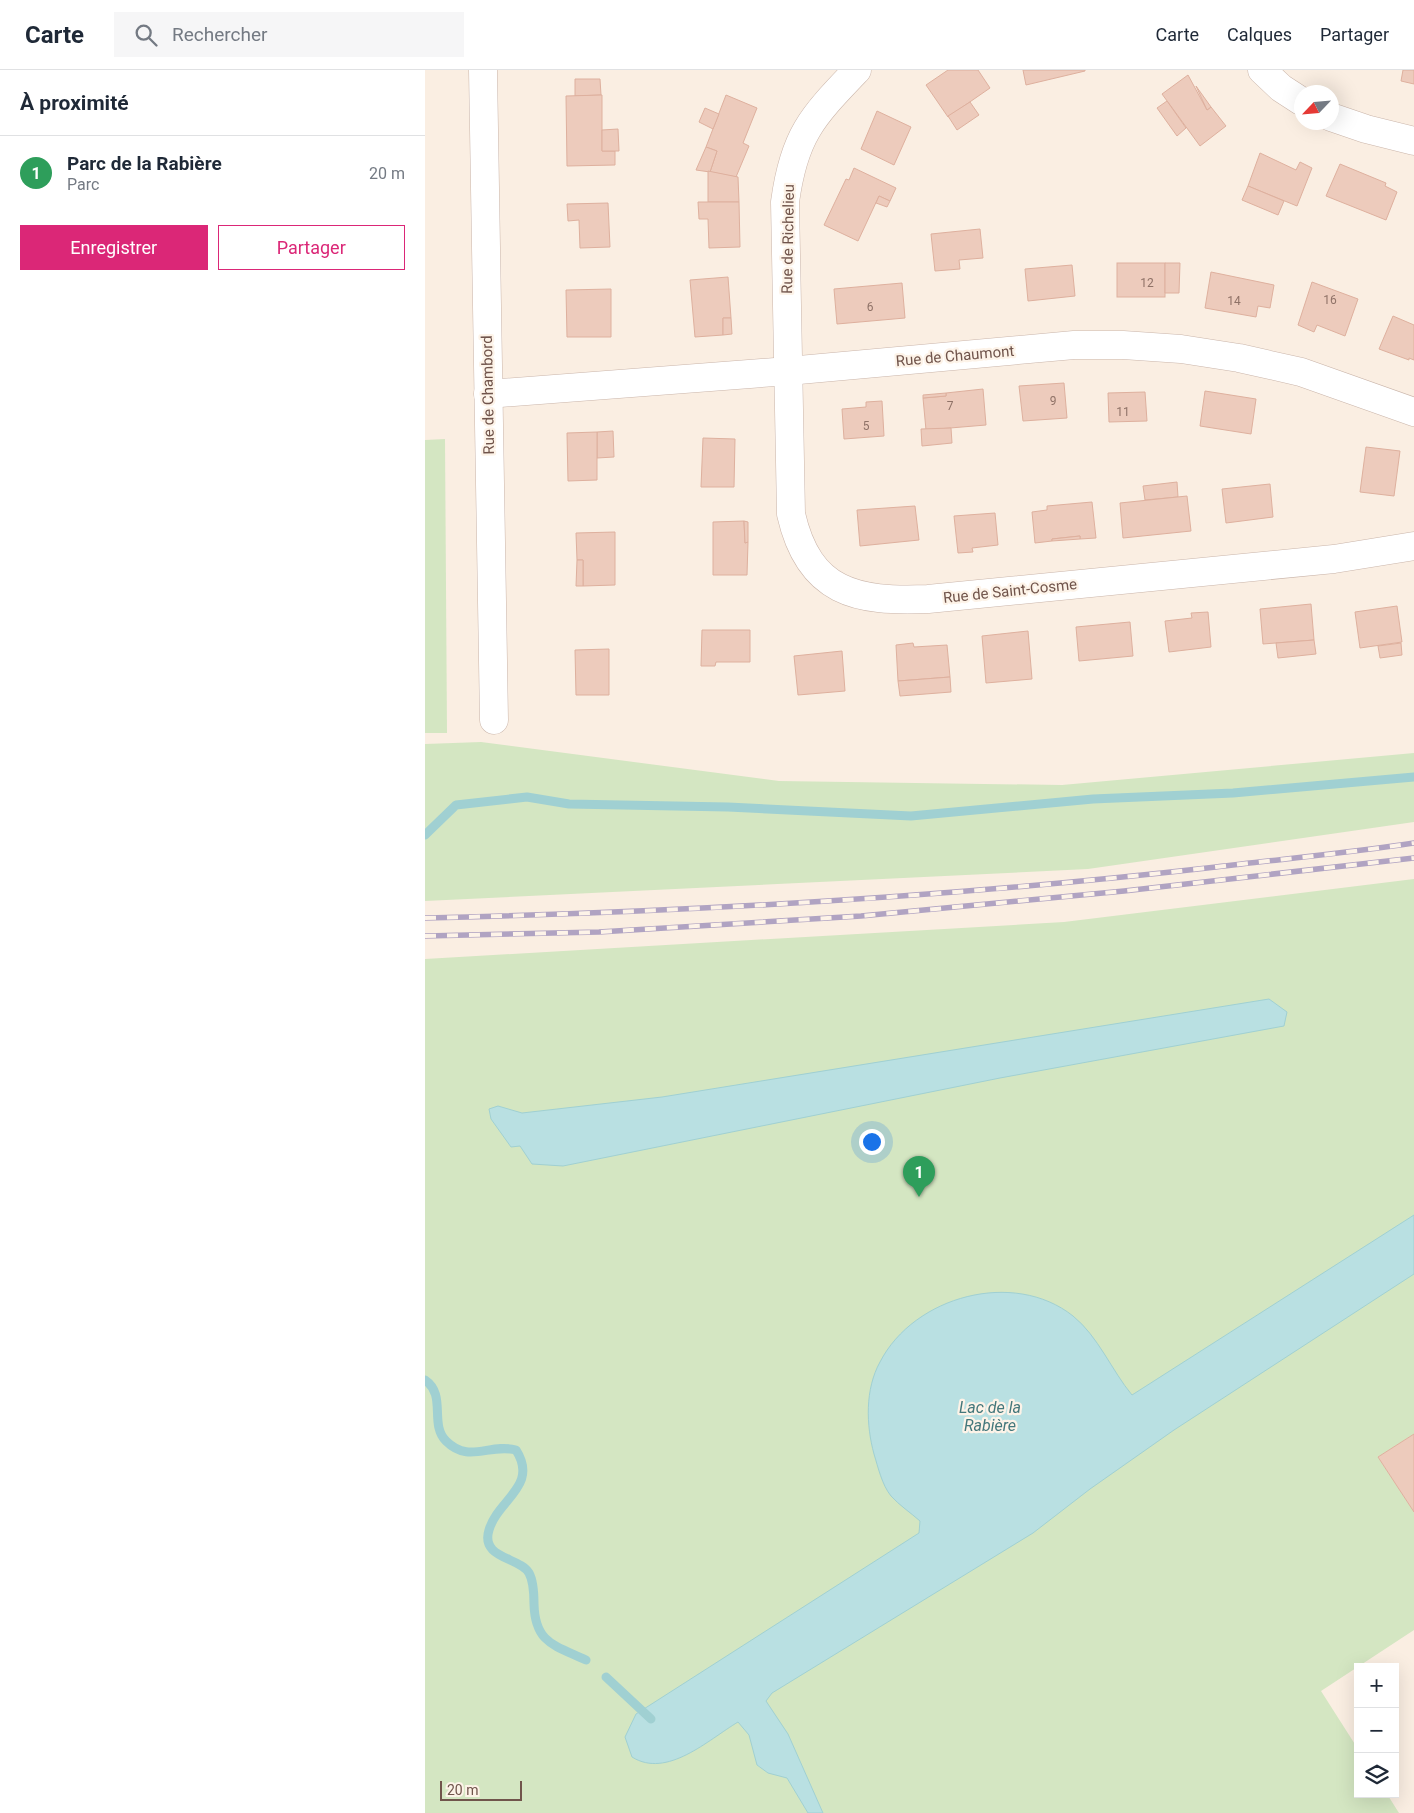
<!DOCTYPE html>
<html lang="fr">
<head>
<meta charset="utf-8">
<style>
	:root { --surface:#fff; --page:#f6f6f7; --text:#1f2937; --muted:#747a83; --line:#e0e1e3; --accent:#db2777 }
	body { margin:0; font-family:Roboto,sans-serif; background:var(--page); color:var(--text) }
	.controls { position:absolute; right:15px; bottom:15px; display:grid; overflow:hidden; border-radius:0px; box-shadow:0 5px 20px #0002 }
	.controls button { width:45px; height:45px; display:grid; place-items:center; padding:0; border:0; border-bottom:1px solid var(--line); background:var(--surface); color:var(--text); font:25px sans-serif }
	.compass { position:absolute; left:869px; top:15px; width:45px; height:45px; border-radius:50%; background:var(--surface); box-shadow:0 5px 20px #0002; rotate:244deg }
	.scale { position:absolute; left:15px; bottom:12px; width:82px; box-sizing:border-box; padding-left:5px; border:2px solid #70544b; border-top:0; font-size:14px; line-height:18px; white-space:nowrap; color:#70544b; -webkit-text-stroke:4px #fdf3e8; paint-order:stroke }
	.you { position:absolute; left:446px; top:1071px; width:18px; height:18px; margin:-12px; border:4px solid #fff; border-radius:50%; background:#1a73e8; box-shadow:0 0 0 8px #1a73e833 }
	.badge { display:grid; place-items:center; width:32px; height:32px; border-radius:50%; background:var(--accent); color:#fff; font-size:16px; font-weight:700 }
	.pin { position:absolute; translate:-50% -41px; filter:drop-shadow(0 1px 2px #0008) }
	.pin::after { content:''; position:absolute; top:26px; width:18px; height:15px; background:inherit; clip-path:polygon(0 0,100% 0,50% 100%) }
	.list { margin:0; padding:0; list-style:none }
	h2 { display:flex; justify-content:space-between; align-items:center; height:65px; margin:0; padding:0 20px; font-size:21px }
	h2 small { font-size:16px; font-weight:400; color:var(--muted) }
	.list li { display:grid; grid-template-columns:32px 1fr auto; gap:15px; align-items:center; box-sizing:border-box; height:75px; padding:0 20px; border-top:1px solid var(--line) }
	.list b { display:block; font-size:19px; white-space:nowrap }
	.list p { margin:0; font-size:16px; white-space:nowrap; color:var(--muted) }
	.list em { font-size:16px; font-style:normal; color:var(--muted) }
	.actions { display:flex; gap:10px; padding:15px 20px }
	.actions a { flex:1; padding:11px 0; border:1px solid var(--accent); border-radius:0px; text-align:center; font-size:18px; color:var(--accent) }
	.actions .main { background:var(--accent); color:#fff }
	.icon { flex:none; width:28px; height:28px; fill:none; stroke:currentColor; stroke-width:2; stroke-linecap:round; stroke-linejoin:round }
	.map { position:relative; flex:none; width:989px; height:1743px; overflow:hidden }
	header { display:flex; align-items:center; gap:30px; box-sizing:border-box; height:70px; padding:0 25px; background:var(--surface); border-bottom:1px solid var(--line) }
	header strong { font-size:24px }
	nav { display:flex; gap:28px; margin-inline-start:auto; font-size:18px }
	.search { width:350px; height:45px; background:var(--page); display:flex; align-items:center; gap:12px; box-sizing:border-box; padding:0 18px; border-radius:0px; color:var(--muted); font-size:19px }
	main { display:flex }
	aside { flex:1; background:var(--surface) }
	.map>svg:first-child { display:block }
	.green { fill:#d4e6c2 }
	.water { fill:#b9e0e2; stroke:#a0d0d2 }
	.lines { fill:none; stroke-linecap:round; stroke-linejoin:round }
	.stream { stroke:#a0d0d2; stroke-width:9 }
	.building { fill:#edcbbc; stroke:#deb09e }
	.minor-casing { stroke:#cab5aa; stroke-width:29 }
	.minor { stroke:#fff; stroke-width:28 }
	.rail-casing { stroke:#b0a3c2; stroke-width:5.5 }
	.rail { stroke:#fdf3e8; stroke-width:4; stroke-dasharray:11; stroke-linecap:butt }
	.labels { text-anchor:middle; stroke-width:4.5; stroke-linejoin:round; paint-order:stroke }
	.number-label { font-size:12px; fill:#8f7267 }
	.street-label { font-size:15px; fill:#70544b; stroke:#fdf3e8 }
	.water-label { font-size:16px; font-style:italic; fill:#43777b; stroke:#fdf3e8 }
</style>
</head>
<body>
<header>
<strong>Carte</strong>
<div class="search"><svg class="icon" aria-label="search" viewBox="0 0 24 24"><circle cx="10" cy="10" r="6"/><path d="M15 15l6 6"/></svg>Rechercher</div>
<nav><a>Carte</a><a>Calques</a><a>Partager</a></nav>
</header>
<main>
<aside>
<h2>À proximité<small></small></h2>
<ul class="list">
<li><span class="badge" style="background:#2e9e5b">1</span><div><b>Parc de la Rabière</b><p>Parc</p></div><em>20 m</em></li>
</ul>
<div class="actions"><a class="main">Enregistrer</a><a>Partager</a></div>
</aside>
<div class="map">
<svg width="989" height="1743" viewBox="0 0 989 1743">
	<rect width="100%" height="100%" fill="#faeee2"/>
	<g class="green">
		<polygon points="20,369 22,663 0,663 0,370"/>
		<polygon points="56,672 354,711 637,715 989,683 989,752 663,799 0,831 0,674"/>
		<polygon points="989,809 989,1364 953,1387 989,1442 989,1560 896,1621 933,1679 933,1724 962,1724 974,1743 0,1743 0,889 639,852"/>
	</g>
	<g class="water">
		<polygon points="844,929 862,942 859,956 575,1008 138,1096 107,1094 95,1076 86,1077 66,1049 64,1039 73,1036 97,1043 237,1027"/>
		<path d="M989,1145V1204L749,1360L665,1419L608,1463L347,1623L341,1631L363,1664L398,1743H383L362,1708L343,1703L332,1695L324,1665L313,1652C283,1670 242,1709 207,1687L200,1667L211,1644L494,1463L495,1451C486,1443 474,1435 466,1426C457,1415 453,1397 449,1384C441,1355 440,1319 455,1292C489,1226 589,1199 648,1246C673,1266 687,1301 707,1325Z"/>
	</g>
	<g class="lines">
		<g class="stream">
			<polyline points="0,765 31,735 102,727 144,734 303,737 486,746 668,729 808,723 989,707"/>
			<path d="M0,1310C22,1325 4,1354 21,1371C44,1394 64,1373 91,1380C114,1416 73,1429 64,1460C55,1489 95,1487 104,1503C109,1512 109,1525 109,1534C110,1573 129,1575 161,1590"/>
			<polyline points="181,1607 226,1649"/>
		</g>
	</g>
	<g class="building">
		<polygon points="523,0 553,0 565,18 523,47 501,15"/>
		<polygon points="598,0 660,0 660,1 601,15"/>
		<polygon points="978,0 989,0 989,14 976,11"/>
		<polygon points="763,5 782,40 786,37 801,56 775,76 737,24"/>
		<polygon points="150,9 175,9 176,25 150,26"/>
		<polygon points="771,16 786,37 782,40"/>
		<polygon points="177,25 177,81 190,81 190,95 142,96 141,26"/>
		<polygon points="301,25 332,38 318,73 324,76 311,107 285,102 292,81 281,77"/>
		<polygon points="742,31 761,58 752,66 732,38"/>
		<polygon points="545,32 554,45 532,60 523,46"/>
		<polygon points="280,38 294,44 288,59 274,52"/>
		<polygon points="452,41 486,57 469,95 436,79"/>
		<polygon points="193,59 194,81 177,81 177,60"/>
		<polygon points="281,77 292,81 285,102 271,100"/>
		<polygon points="835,83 871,100 875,92 887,98 872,136 823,116"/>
		<polygon points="915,94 961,113 960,116 972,122 961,150 901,126"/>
		<polygon points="429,98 471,118 465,131 454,126 433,171 399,155 421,109 424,110"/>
		<polygon points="283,101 313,107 314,132 283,132"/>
		<polygon points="823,116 859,131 853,145 817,130"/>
		<polygon points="454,126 465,131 462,137 451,133"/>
		<polygon points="273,132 314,132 315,177 284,178 283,149 274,149"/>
		<polygon points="183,133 185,177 155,178 154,150 143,151 142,134"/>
		<polygon points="555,159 558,188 534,190 535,199 510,201 506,164"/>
		<rect x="692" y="193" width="48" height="34"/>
		<polygon points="740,193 755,193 754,223 740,223"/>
		<polygon points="647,195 650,226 603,231 600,199"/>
		<polygon points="786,202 849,215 845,238 833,236 831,247 780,238"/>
		<polygon points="303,207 306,248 298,248 298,265 270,267 265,210"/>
		<polygon points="887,212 933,229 920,266 892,255 889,262 873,255"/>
		<polygon points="477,213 480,248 412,254 409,219"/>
		<polygon points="186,219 186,267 142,267 141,220"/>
		<polygon points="968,246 989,255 989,290 984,288 984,290 954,279"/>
		<polygon points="298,248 306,248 307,264 298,265"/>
		<polygon points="639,313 642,348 598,351 594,316"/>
		<polygon points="558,319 561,355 501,360 498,328 521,326 521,323"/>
		<polygon points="780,321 831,329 826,364 775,356"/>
		<polygon points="720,322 722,351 684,352 683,323"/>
		<polygon points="521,323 521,326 498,328 498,325"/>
		<polygon points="457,331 459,366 419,369 417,339 441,337 441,332"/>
		<polygon points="526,358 527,373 497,376 496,359"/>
		<polygon points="188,361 189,387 172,388 172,362"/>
		<polygon points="172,362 172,410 143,411 142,363"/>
		<polygon points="278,368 310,369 309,417 276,417"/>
		<polygon points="941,377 975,381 969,426 935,422"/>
		<polygon points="752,412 753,427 720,430 718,416"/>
		<polygon points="845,414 848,447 801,453 797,419"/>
		<polygon points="762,426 766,461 698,468 695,433"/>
		<polygon points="667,432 671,468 655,469 655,466 627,469 627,471 610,473 607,442 622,440 622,436"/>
		<polygon points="490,436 494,470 435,476 432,440"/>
		<polygon points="570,443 573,475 547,478 548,482 533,483 529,446"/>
		<polygon points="319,451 320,473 323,472 322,505 288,505 288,452"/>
		<polygon points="319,451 323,452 323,472 320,473"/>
		<polygon points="190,462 190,515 158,516 158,490 152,490 151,463"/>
		<polygon points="655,466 655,469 627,471 627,469"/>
		<polygon points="152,490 158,490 158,516 151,516"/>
		<polygon points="886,534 889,570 838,574 835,539"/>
		<polygon points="972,536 977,572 935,578 930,542"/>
		<polygon points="783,542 786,577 744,582 740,551 767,548 766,543"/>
		<polygon points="705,552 708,586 654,591 651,557"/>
		<polygon points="277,560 325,560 325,592 291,592 290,596 276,596"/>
		<polygon points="603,561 607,609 561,613 557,566"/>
		<polygon points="889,570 891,584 853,588 851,573"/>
		<polygon points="488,573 489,577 522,575 525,607 473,611 471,575"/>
		<polygon points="976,573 977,585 955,588 953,576"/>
		<polygon points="184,579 184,625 151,625 150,580"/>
		<polygon points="417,581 420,621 373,625 369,586"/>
		<polygon points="525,607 526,622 475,626 473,611"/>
		<polygon points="989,1364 989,1442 953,1387"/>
	</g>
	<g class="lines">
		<defs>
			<g id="minor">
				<polyline points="58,0 69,650"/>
				<path d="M432,0C387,47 369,65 360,132L366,444C384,523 431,532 503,529L909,489L989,476"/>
				<polyline points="837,0 856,18 876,31"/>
				<polyline points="906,47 941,59 989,71"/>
				<polyline points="63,324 363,301 649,275 698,275 756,279 814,288 876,302 989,342"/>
			</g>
		</defs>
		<use href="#minor" class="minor-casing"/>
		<use href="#minor" class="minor"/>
		<defs>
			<g id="rail">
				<path d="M0,848C264,842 528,827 791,797C857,789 923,783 989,773"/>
				<polyline points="0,866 174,862 436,846 699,821 989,788"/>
			</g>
		</defs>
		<use href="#rail" class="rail-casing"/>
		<use href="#rail" class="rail"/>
	</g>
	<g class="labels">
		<g class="number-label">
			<text x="722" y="217">12</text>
			<text x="905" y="234">16</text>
			<text x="809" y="235">14</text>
			<text x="445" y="241">6</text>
			<text x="628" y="335">9</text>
			<text x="525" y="340">7</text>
			<text x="698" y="346">11</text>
			<text x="441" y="360">5</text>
		</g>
		<g class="street-label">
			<text transform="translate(363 169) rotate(-89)" y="5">Rue de Richelieu</text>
			<text transform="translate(530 286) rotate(-5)" y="5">Rue de Chaumont</text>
			<text transform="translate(63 325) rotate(-91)" y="5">Rue de Chambord</text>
			<text transform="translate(585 521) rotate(-6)" y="5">Rue de Saint-Cosme</text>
		</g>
		<g class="water-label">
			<text x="565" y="1343">Lac de la<tspan x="565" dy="18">Rabière</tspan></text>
		</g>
	</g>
</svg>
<div class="controls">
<button>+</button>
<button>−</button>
<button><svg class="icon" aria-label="layers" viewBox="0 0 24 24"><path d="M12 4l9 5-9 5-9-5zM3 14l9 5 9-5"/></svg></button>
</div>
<svg class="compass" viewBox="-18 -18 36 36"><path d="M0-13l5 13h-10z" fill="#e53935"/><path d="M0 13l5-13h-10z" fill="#747a83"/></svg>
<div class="scale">20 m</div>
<div class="you"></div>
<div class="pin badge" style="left:494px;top:1127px;background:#2e9e5b">1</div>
</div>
</main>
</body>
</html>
